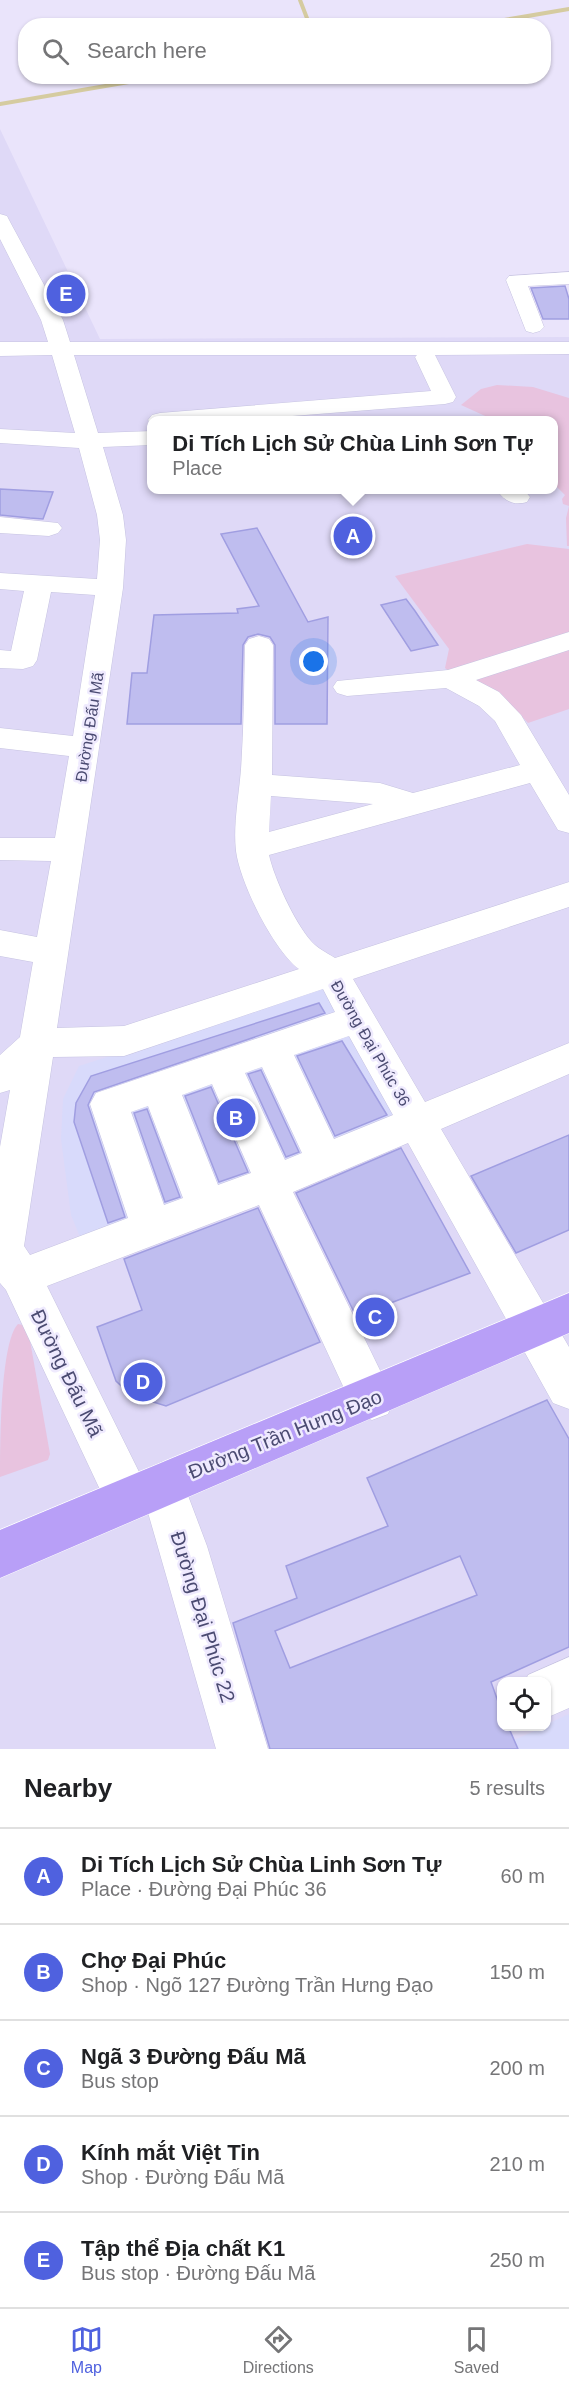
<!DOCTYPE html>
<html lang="en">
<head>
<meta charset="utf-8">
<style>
	:root { --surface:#fff; --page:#f6f6f6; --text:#202124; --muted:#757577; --line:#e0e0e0; --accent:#4f61df }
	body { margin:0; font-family:Helvetica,sans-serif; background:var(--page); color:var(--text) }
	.controls { position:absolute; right:18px; bottom:18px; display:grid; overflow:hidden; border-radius:12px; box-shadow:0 2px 4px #0004 }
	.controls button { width:54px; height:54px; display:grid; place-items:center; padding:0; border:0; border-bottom:2px solid var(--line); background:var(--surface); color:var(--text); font:30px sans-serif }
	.you { position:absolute; left:314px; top:662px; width:21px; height:21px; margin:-15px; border:4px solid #fff; border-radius:50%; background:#1a73e8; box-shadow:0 0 0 9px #1a73e833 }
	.badge { display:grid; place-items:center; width:39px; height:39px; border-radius:50%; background:var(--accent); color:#fff; font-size:20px; font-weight:700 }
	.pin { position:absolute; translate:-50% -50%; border:3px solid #fff; box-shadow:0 2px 6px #0006 }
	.popup { position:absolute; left:147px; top:416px; width:411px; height:78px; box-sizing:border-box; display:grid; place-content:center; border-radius:12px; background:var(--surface); filter:drop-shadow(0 2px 4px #0005); font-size:20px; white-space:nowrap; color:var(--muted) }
	.popup b { font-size:22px; color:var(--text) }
	.popup::after { content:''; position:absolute; left:50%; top:100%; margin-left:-12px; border:12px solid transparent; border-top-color:var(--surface) }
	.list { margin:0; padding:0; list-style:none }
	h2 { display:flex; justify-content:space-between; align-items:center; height:78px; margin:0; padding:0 24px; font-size:26px }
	h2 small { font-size:20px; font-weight:400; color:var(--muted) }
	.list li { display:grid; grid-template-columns:39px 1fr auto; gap:18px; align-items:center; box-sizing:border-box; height:96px; padding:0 24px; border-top:2px solid var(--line) }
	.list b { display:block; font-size:22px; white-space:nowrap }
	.list p { margin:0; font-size:20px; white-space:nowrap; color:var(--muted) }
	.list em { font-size:20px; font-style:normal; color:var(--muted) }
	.icon { flex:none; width:33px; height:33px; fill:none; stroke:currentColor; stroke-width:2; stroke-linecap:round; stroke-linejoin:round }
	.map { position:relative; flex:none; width:569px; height:1749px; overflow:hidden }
	.search { position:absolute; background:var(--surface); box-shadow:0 2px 4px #0004; left:18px; right:18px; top:18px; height:66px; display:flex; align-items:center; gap:15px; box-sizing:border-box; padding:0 21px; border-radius:24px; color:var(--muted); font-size:22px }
	.sheet { height:558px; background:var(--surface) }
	nav { display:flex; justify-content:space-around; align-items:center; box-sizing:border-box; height:84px; border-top:2px solid var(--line); background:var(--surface); font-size:16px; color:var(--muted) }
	nav a { display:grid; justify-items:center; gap:3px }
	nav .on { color:var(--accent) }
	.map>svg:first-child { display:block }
	.residential { fill:#dfd9f7; fill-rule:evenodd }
	.commercial { fill:#d8dafb }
	.green { fill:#e8c3df }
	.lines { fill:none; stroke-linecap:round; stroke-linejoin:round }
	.stream { stroke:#d5cba0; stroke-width:4 }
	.building { fill:#bfbdef; stroke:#a09ee1; stroke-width:1.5; fill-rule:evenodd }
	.minor-casing { stroke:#c6c3e1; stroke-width:1 }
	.major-casing { stroke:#fff; stroke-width:1 }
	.minor { fill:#fff; fill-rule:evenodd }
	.major { fill:#b89ff7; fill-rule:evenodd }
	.labels { text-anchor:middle; stroke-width:5; stroke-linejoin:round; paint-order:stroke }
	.street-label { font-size:16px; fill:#4b4b72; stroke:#efeafe }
	.near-street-label { font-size:20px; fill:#4b4b72; stroke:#efeafe }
</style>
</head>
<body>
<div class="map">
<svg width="569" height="1749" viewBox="0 0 569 1749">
	<rect width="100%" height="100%" fill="#eae4fb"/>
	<path class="residential" d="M0,129L100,339L569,337V1749H0ZM152,420H554V490H152ZM502,1682H546V1726H502Z"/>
	<g class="commercial">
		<polygon points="329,986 420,1137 92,1266 71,1215 61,1139 63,1099 79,1066"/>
		<polygon points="569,1714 569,1749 518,1749 514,1740 546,1726 547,1724"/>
	</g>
	<g class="green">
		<polygon points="497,385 533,387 569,398 569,546 567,546 566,518 569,506 563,504 562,499 565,495 554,484 554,420 494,420 461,405 481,389"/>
		<polygon points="527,544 569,549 569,709 528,723 497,691 450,672 445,668 449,649 395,576"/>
		<path d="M18,1324L23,1325L28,1329L50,1454L48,1460L0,1477C0,1446 0,1342 18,1324Z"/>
	</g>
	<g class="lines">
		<g class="stream">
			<polyline points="300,0 310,26"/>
			<polyline points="469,26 569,9"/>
			<polyline points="0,104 164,76"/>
		</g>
	</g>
	<g class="building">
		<polygon points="565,286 569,299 569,319 543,319 531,288"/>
		<polygon points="0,489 53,492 43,519 30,518 0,515"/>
		<polygon points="257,528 308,622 328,617 327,724 275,724 275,645 270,637 258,634 248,637 243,645 241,724 127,724 132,673 147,673 154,615 238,613 237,609 259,606 221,534"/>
		<polygon points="406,599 415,611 438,645 411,651 381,605"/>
		<polygon points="319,1003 325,1013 94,1092 88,1105 125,1217 108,1223 74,1122 76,1103 91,1076"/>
		<polygon points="342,1041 387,1115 335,1136 297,1056"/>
		<polygon points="261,1070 299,1152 286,1157 248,1074"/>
		<polygon points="211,1087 248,1172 219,1182 185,1096"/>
		<polygon points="147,1109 180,1197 165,1202 134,1113"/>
		<polygon points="569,1135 569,1230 516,1253 471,1176"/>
		<polygon points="401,1148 470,1273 356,1316 296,1193"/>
		<polygon points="258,1208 320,1342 166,1406 131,1395 116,1381 97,1327 142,1310 124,1259"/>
		<path d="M547,1400L569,1439V1647L491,1682L501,1710V1726H508L518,1749H270L233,1623L297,1598L286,1566L388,1526L367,1478ZM460,1556L477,1595L290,1668L275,1631Z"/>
	</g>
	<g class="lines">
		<defs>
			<g id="minor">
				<path d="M0,214L7,216L9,220L63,320L70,342H569V354L435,355L456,397L453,402L445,404L240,420H152V425L148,420L152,415L160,413L431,391L415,357L417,355H74L98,433L152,431V445L103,447L123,515L126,540L123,588L57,1028L124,1026L299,969C274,951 240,883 236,851C233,825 239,795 241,769C244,727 244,686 245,645L249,639L259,636L269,639L273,645L272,775L380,783L413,793L520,765L495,721L479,706L446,688L347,696L337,693L333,687L337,681L448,670L569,632V650L476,680L499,692L521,715L569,795V833L558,830L530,783L269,855C274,878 295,923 311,941C317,948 327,953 335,958L569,882V907L353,979L425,1102L569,1043V1074L441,1129L569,1347V1409L553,1403L408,1143L293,1192L394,1399L388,1414L372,1420L356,1414L259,1205L47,1286L142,1478L146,1469L162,1462L178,1469L207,1546L268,1749H216L147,1509L144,1515L128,1522L112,1515L6,1290L0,1283V1147L10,1090L0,1093V1055L20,1037L33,962L0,956V930L37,937L51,861L0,860V838H55L69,756L0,748V728L73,736L95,595L51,592L37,660L33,666L23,669L0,668V650L11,651L24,591L0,589V573L97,579L100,540L97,515L79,448L0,443V429L75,433L52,355L0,356V342H48L41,320L0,239ZM271,796L373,804L269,832ZM323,989L335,1012L96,1093L90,1104L128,1218L30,1255L24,1246L53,1057L124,1056ZM349,1036L393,1115L334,1139L294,1055ZM262,1067L302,1153L285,1160L245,1073ZM212,1084L251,1173L218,1185L182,1095ZM148,1106L183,1198L164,1205L131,1112Z"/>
				<polygon points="569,272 569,284 528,286 544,327 540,331 533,333 526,331 506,280 509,276"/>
				<path d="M497,490H524L530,497L527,502C514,506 504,501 497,490Z"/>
				<polygon points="0,517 58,523 62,528 58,533 49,536 0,533"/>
				<polygon points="569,1657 569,1708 546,1718 546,1682 525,1682 528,1675"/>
			</g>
			<polygon id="major" points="569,1293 569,1333 0,1578 0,1530"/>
		</defs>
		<use href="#minor" class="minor-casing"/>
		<use href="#major" class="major-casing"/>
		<use href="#minor" class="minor"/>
		<use href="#major" class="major"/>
	</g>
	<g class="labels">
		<g class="street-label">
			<text transform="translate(89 727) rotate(-81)" y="6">Đường Đấu Mã</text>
			<text transform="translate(371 1043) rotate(60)" y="6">Đường Đại Phúc 36</text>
		</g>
		<g class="near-street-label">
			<text transform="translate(67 1373) rotate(64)" y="7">Đường Đấu Mã</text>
			<text transform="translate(285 1434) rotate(-22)" y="7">Đường Trần Hưng Đạo</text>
			<text transform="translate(203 1617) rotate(73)" y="7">Đường Đại Phúc 22</text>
		</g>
	</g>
</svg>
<div class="controls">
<button><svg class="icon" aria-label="locate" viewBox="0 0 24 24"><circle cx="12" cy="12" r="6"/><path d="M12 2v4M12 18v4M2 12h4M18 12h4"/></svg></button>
</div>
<div class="you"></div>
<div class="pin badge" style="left:353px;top:536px">A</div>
<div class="popup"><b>Di Tích Lịch Sử Chùa Linh Sơn Tự</b>Place</div>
<div class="pin badge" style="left:236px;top:1118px">B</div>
<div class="pin badge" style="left:375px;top:1317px">C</div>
<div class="pin badge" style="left:143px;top:1382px">D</div>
<div class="pin badge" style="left:66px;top:294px">E</div>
<div class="search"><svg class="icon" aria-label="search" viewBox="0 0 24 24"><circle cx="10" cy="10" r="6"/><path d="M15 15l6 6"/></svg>Search here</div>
</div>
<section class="sheet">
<h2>Nearby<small>5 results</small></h2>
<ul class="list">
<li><span class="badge">A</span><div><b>Di Tích Lịch Sử Chùa Linh Sơn Tự</b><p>Place · Đường Đại Phúc 36</p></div><em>60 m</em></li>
<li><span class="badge">B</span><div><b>Chợ Đại Phúc</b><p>Shop · Ngõ 127 Đường Trần Hưng Đạo</p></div><em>150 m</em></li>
<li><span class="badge">C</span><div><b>Ngã 3 Đường Đấu Mã</b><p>Bus stop</p></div><em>200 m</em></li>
<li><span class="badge">D</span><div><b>Kính mắt Việt Tin</b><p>Shop · Đường Đấu Mã</p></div><em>210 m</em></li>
<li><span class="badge">E</span><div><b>Tập thể Địa chất K1</b><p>Bus stop · Đường Đấu Mã</p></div><em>250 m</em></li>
</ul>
</section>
<nav>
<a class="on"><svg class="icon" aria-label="map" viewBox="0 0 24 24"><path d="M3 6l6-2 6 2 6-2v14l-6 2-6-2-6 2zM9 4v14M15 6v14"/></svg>Map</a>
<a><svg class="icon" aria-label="directions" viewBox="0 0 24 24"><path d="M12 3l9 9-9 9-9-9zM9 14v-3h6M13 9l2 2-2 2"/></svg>Directions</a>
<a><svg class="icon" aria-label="saved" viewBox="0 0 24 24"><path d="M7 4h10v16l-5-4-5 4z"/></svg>Saved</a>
</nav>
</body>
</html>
